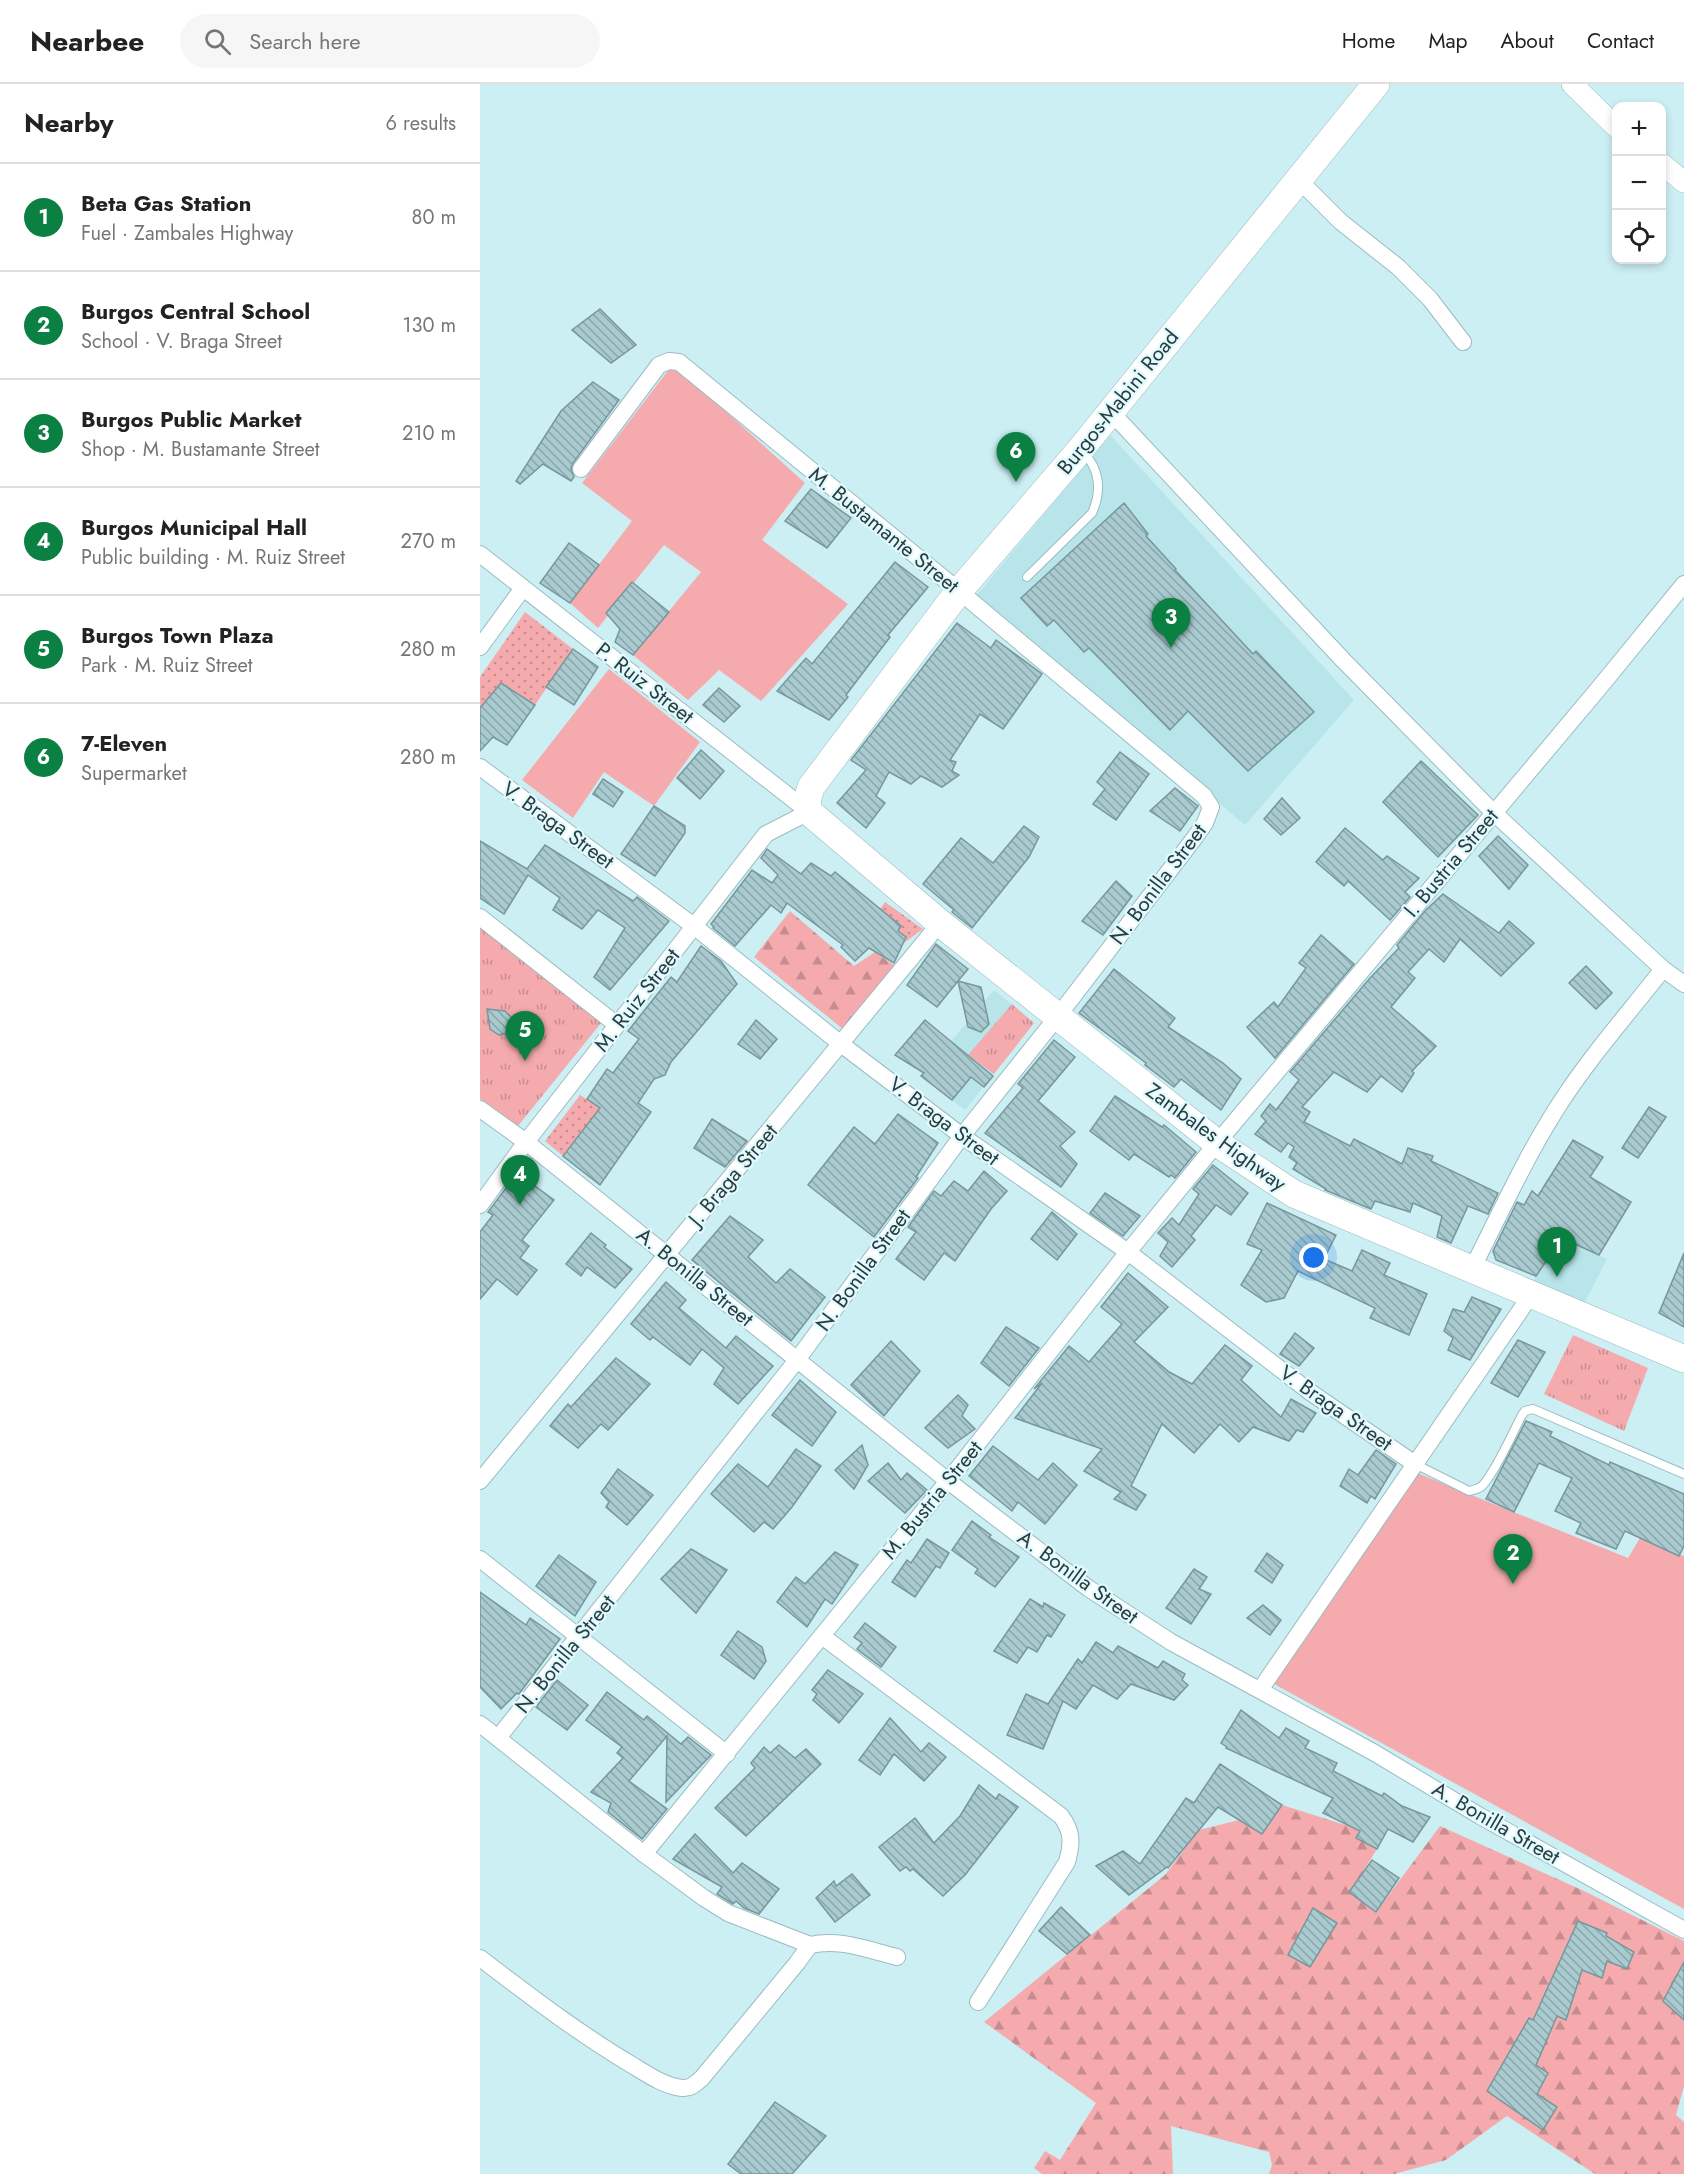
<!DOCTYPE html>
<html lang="en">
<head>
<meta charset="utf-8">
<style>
	:root { --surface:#fff; --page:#f6f6f6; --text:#222; --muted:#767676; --line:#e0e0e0; --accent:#0b8043 }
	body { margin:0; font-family:Jost,sans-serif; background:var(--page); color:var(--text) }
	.controls { position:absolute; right:18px; top:18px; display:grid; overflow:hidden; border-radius:12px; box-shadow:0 3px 9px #0003 }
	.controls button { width:54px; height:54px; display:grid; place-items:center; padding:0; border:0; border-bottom:2px solid var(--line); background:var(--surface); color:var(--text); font:30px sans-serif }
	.you { position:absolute; left:834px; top:1174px; width:21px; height:21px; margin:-15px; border:4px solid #fff; border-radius:50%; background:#1a73e8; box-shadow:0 0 0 9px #1a73e833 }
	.badge { display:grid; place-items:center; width:39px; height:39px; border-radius:50%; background:var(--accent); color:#fff; font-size:20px; font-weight:700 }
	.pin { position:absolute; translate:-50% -50px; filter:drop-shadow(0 2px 3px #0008) }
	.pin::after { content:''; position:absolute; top:32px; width:21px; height:18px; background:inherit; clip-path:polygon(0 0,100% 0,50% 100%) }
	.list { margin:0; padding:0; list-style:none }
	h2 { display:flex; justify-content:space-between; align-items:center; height:78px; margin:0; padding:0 24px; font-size:26px }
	h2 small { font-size:20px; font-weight:400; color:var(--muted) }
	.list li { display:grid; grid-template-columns:39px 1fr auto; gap:18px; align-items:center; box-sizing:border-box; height:108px; padding:0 24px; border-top:2px solid var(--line) }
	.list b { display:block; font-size:22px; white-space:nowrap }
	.list p { margin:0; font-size:20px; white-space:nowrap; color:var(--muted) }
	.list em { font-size:20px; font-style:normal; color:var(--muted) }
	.icon { flex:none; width:33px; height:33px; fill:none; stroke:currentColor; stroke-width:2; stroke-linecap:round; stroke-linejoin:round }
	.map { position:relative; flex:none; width:1204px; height:2090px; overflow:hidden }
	header { display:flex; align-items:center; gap:36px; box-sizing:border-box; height:84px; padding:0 30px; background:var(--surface); border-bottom:2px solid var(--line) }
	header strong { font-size:28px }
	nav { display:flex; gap:33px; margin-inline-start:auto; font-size:21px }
	.search { width:420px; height:54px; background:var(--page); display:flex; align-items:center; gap:15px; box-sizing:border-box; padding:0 21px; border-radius:33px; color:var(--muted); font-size:22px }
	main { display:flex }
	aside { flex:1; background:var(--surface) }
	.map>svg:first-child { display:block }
	.built { fill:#b8e5ea }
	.grass { fill:#f5abae }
	.forest { fill:url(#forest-firs) }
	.park { fill:url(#park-tufts) }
	.garden { fill:url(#garden-dots) }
	.building { fill:url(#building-back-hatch); stroke:#76979b; stroke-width:1.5 }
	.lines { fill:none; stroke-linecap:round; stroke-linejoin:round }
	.service-casing { stroke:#9bbcc0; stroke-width:10 }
	.minor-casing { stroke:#9bbcc0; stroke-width:18 }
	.tertiary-casing { stroke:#9bbcc0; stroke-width:22 }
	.primary-casing { stroke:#9bbcc0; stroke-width:28 }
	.service { stroke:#fff; stroke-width:8 }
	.minor { stroke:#fff; stroke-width:16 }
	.tertiary { stroke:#fff; stroke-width:21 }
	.primary { stroke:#fff; stroke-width:27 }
	.labels { text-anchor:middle; stroke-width:4.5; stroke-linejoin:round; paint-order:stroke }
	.street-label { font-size:21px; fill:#2e3b3d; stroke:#dffbff }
</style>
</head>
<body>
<header>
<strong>Nearbee</strong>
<div class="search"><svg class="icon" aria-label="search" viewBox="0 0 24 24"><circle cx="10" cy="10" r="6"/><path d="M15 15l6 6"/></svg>Search here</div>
<nav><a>Home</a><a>Map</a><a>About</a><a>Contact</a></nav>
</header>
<main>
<aside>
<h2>Nearby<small>6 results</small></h2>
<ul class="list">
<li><span class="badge">1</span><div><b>Beta Gas Station</b><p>Fuel · Zambales Highway</p></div><em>80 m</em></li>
<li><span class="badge">2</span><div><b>Burgos Central School</b><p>School · V. Braga Street</p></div><em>130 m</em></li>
<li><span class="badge">3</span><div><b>Burgos Public Market</b><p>Shop · M. Bustamante Street</p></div><em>210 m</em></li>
<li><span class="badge">4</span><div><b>Burgos Municipal Hall</b><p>Public building · M. Ruiz Street</p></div><em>270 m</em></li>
<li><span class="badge">5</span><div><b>Burgos Town Plaza</b><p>Park · M. Ruiz Street</p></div><em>280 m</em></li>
<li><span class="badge">6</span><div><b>7-Eleven</b><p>Supermarket</p></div><em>280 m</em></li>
</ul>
</aside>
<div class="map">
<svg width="1204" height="2090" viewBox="0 0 1204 2090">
	<defs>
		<pattern id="forest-firs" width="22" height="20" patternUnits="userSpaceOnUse" patternTransform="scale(1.5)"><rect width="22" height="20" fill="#f5abae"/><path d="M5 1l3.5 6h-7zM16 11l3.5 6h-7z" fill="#c78c8f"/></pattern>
		<pattern id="park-tufts" width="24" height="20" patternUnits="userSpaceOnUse" patternTransform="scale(1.5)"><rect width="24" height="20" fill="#f5abae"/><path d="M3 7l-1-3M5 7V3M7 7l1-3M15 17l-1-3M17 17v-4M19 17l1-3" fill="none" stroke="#c78c8f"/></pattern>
		<pattern id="garden-dots" width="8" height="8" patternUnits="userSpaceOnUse" patternTransform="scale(1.5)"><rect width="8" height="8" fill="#f5abae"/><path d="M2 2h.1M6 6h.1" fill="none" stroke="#c78c8f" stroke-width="1.8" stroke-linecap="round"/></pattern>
		<pattern id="building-back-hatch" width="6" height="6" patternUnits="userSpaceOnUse" patternTransform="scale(1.5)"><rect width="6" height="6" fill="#a9cbd0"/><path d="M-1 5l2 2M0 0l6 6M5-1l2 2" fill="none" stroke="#8aa6aa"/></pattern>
	</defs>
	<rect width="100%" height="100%" fill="#cceff4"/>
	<g class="built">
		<polygon points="630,351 874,616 765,741 496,512"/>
		<polygon points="514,906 554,939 485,1026 472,1016 487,997 457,974"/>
		<polygon points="1082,1154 1127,1175 1103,1222 1051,1199"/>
	</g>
	<g class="grass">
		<polygon points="193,280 325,399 282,456 368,520 281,617 239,586 208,616 153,571 221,488 184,461 118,544 90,519 152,437 102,399"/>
		<polygon points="129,585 220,658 174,722 124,688 93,734 42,696"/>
		<polygon points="937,1389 1148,1474 1160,1454 1204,1472 1204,1825 794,1600"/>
	</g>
	<g class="forest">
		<polygon points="310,827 374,882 395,868 421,886 369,950 274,873"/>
		<polygon points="802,1721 875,1744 897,1765 870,1808 896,1828 960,1742 1104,1807 1204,1857 1204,2002 1196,2031 1204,2038 1204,2090 1115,2090 1027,2032 966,2076 914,2090 789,2090 792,2081 789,2068 691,2042 693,2090 562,2090 554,2084 565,2067 580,2076 616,2019 504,1938 685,1791 719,1746 759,1736 782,1750"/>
	</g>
	<g class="park">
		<polygon points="0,841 121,939 38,1042 0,1015"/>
		<polygon points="532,920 554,939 514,990 488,971"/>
		<polygon points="1093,1251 1168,1284 1144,1347 1064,1310"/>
	</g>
	<g class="garden">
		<polygon points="45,528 93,565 55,621 21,599 0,624 0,593"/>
		<polygon points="405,818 443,845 424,859 426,853 418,847 421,842 400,825"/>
		<polygon points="100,1011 158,1048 148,1061 111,1036 83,1072 65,1057"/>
	</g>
	<g class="building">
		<polygon points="120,225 156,261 131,279 92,246"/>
		<polygon points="113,298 139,316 93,379 91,384 94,393 91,397 63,380 40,400 36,397 81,327"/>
		<polygon points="331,405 371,434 347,464 305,437"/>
		<polygon points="644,419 668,450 666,452 696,485 695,486 773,570 776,567 834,628 768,687 708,627 690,646 609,564 604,568 574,536 567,542 541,514"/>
		<polygon points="89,459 119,481 90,519 60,499"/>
		<polygon points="415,478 448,503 408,551 410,553 366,611 368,613 349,636 297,607 326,574 332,580"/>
		<polygon points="152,498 189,528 153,571 135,558 140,545 126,529"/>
		<polygon points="477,539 511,564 516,556 562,590 523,645 500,630 470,676 476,678 472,687 479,691 462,703 441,692 431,700 409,688 396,712 405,719 386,744 357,719 386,686 371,676"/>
		<polygon points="93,565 118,583 94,621 66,603"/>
		<polygon points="21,599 55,621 27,661 13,653 0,667 0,624"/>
		<polygon points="239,604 260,622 244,638 223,621"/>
		<polygon points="221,666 244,687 220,715 197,694"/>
		<polygon points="640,668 669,690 636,736 613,720 625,705 617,698"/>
		<polygon points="941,677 998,731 958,773 903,718"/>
		<polygon points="123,695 143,708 133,723 113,710"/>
		<polygon points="695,704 718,722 700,747 670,727"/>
		<polygon points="802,714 820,734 801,751 784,735"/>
		<polygon points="174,722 205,742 205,749 175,792 141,770"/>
		<polygon points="544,742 559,753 549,773 492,844 472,828 474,826 443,800 481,754 513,779"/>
		<polygon points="865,744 903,776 907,772 939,794 925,808 930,813 910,836 868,797 864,802 836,778"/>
		<polygon points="1018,752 1048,781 1029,805 999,772"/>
		<polygon points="0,757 47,785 65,761 153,817 157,813 189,837 130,906 114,893 145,844 118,826 102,845 73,826 80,814 48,791 24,830 0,814"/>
		<polygon points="287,765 321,790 331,779 351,792 355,788 421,842 418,847 426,853 414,879 389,864 375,877 361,863 363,861 307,819 301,829 291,821 255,862 233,844 234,843 231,840 272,786 292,799 298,791 281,774"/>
		<polygon points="636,797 652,812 623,851 602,837"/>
		<polygon points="963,810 1019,849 1029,837 1054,859 1021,892 980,855 964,878 949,865 928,888 935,894 911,923 956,962 932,987 934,989 922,1008 901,992 887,1008 854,988 822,1023 830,1028 824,1038 870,1062 874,1055 922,1080 928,1064 953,1072 951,1077 1018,1109 1008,1130 988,1122 971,1159 957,1153 962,1132 933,1119 930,1128 895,1117 891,1125 845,1106 846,1105 813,1085 817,1079 809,1073 814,1063 808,1059 801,1068 775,1050 786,1037 781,1032 790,1020 796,1026 819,996 810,988 890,894 919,864 917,861 945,827"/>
		<polygon points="841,851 874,880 795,974 767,943 794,918 798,923 826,884 819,879"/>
		<polygon points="456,860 488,885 478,897 501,903 509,940 501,948 488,943 478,897 457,923 427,901"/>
		<polygon points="221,862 241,877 257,900 191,978 185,991 174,995 158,1019 171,1028 120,1101 83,1072 120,1024 107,1015 127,985 133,989 159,955 148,947 191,893 197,898"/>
		<polygon points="1106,882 1132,909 1116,925 1089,899"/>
		<polygon points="634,885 695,934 688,943 743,979 761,995 741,1026 701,995 694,1003 665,981 666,979 599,929"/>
		<polygon points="7,925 25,927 32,934 34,942 27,949 19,951 10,945"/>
		<polygon points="276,936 297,955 280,975 258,960"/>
		<polygon points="445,936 513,992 504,1003 491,993 472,1016 441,992 444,989 415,971"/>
		<polygon points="574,956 595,973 558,1017 595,1048 580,1062 597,1080 581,1103 505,1049 543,1004 538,1000"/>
		<polygon points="635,1012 682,1043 684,1041 716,1068 695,1094 691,1091 689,1093 654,1070 649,1076 610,1047"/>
		<polygon points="1169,1023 1186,1033 1158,1074 1142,1064"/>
		<polygon points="418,1030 458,1059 436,1093 438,1094 394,1153 328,1101 374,1043 395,1060"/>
		<polygon points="232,1035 267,1057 245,1083 214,1064"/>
		<polygon points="1093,1056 1123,1073 1110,1093 1151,1118 1119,1171 1082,1154 1056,1192 1016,1176 1013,1167 1037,1118 1044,1121 1052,1107 1058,1112"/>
		<polygon points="733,1081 768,1109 751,1131 736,1121 711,1152 715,1156 692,1183 680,1172 688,1158 678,1149 692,1134 699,1141 719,1110 713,1105"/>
		<polygon points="504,1087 527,1107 511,1125 475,1177 464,1169 444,1196 416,1175 436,1148 428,1143 454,1107 461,1112 474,1097 488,1107"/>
		<polygon points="37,1089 74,1116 42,1156 49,1162 40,1174 57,1186 37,1211 17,1195 0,1215 0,1148 13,1131 8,1128"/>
		<polygon points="625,1109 660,1132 643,1152 610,1129"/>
		<polygon points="787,1119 856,1151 844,1175 872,1187 882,1166 910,1179 904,1191 947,1210 929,1251 890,1234 895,1224 818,1187 804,1214 786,1218 761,1201 782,1166 767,1160"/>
		<polygon points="572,1128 597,1150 577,1176 551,1155"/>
		<polygon points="250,1132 283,1156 268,1173 296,1199 310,1185 345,1213 311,1257 212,1176"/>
		<polygon points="111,1149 126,1161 124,1163 152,1185 135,1204 107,1183 101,1192 86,1180"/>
		<polygon points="1204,1169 1204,1243 1179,1229"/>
		<polygon points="648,1189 688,1223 654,1258 689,1288 712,1300 745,1261 772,1282 761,1296 801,1333 811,1315 836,1329 823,1348 817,1346 809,1357 773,1343 759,1358 740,1340 714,1369 682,1340 651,1402 666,1411 656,1426 634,1415 641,1408 604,1387 622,1365 535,1334 562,1299 554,1305 589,1262 609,1278 642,1240 621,1223"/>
		<polygon points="186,1198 206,1216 199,1224 246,1264 256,1252 293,1282 258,1320 234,1300 244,1284 222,1265 210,1281 173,1253 170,1256 151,1240"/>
		<polygon points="992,1213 1021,1225 990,1276 968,1266 973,1254 964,1247 973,1225 984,1228"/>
		<polygon points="526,1243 559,1264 529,1302 501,1279"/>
		<polygon points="815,1249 834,1264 819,1282 800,1270"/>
		<polygon points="1038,1256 1065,1268 1038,1313 1011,1299"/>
		<polygon points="411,1257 440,1287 404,1332 371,1301"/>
		<polygon points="136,1274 170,1300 128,1346 121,1340 98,1364 70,1342 88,1320 91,1323"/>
		<polygon points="320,1296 356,1328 332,1362 292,1331"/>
		<polygon points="478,1311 488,1321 482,1332 495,1345 468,1364 445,1344"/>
		<polygon points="1046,1337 1072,1348 1070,1352 1129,1381 1130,1378 1204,1410 1204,1462 1199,1472 1145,1447 1136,1465 1096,1449 1101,1439 1075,1427 1092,1394 1059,1379 1034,1428 1006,1415"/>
		<polygon points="382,1361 388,1381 374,1405 355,1386"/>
		<polygon points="513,1362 558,1396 573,1379 597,1401 565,1440 538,1418 532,1427 489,1392"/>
		<polygon points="316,1365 341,1382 312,1423 293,1445 284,1438 274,1448 231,1410 258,1380 288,1403"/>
		<polygon points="896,1366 916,1380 895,1415 891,1412 887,1419 860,1402 869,1385 878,1391"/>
		<polygon points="408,1379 421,1396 427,1389 447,1406 425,1429 388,1397"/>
		<polygon points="138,1385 173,1411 147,1441 126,1423 129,1418 121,1409"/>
		<polygon points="492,1437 511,1451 509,1453 539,1473 515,1503 495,1489 498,1485 472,1466"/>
		<polygon points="447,1455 469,1469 460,1484 456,1482 435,1513 412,1498 427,1476 431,1479"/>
		<polygon points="211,1465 247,1486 216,1529 181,1495"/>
		<polygon points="355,1468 378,1481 352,1520 345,1515 327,1543 297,1518 316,1493 325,1500"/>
		<polygon points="787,1469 803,1481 792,1499 775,1487"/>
		<polygon points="79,1471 116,1498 95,1532 56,1502"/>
		<polygon points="714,1485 727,1493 719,1505 731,1510 711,1540 686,1524"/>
		<polygon points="0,1508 46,1541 50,1534 80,1555 39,1610 37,1609 21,1625 0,1603"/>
		<polygon points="550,1515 563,1523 564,1519 585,1531 571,1553 567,1551 557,1568 548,1563 537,1579 514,1567"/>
		<polygon points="783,1521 801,1536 790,1551 767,1534"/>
		<polygon points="385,1539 416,1563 401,1583 377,1565 382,1559 374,1553"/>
		<polygon points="258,1547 282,1563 286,1577 274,1595 241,1571"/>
		<polygon points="616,1558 633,1569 638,1562 678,1584 683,1577 705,1590 702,1596 708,1601 694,1616 651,1600 637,1615 613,1601 596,1625 583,1617 563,1665 527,1651 546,1610 568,1620 598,1575 602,1579"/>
		<polygon points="348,1586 383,1610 359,1639 333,1616 337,1610 332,1606"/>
		<polygon points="77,1596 108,1621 87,1646 56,1623"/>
		<polygon points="127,1608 164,1636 167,1632 201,1660 208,1653 231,1671 186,1718 187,1652 149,1697 187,1725 162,1755 128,1728 131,1719 111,1708 143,1674 137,1669 142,1663 106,1636"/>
		<polygon points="761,1626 799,1654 806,1644 829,1657 825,1664 857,1679 853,1687 902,1712 904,1709 922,1722 950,1733 933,1758 908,1745 897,1765 876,1754 880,1747 843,1729 853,1714 746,1664 747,1663 741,1659"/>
		<polygon points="410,1634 441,1668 449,1659 466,1673 444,1697 414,1670 400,1691 379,1676"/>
		<polygon points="299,1661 315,1674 326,1665 341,1680 266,1752 235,1724 275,1684 271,1679 284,1663 290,1669"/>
		<polygon points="740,1680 802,1721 782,1750 738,1723 688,1784 687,1783 649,1811 616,1782 643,1767 660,1780 706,1714 714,1719"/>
		<polygon points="499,1701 516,1715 519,1710 538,1723 485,1791 463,1812 433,1785 430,1787 426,1783 420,1787 399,1763 435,1734 454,1759 480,1732"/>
		<polygon points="215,1750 253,1789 262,1779 299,1805 279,1830 264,1824 256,1817 253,1820 237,1810 242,1803 193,1775"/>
		<polygon points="892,1776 919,1794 896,1828 869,1808"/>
		<polygon points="372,1790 390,1811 355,1838 336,1814 354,1797 356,1802"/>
		<polygon points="581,1823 610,1851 587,1870 559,1847"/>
		<polygon points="833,1824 857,1839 830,1883 808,1871"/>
		<polygon points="1098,1837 1127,1849 1126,1852 1154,1868 1147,1885 1127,1877 1122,1894 1102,1886 1086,1936 1077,1932 1056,1981 1068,1989 1057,2010 1077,2023 1063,2046 1007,2007 1049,1934 1053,1936"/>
		<polygon points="1204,1878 1204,1936 1183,1917"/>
		<polygon points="295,2018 346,2052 312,2090 261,2090 248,2080"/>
	</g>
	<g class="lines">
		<defs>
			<g id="service">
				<path d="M547,493L612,429C622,407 620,385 603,368"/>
				<path d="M935,1380L989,1407C995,1406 998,1405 1002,1402C1015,1389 1033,1348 1042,1331L1045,1327L1053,1325L1204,1390"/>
			</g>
			<g id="minor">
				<polyline points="818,95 861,138 918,183 950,215 983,258"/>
				<polyline points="631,328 863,576 1013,728 1183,885 1204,900"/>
				<polyline points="0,470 329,728 286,750 46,1058 0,1121"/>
				<polyline points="0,563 43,504"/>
				<polyline points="0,683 215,843 361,960 482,1052 648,1168 830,1308 935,1380"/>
				<polyline points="0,833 137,941"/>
				<polyline points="0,1025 46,1058 468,1397 608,1504 691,1558 893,1668 1000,1732 1204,1846"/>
				<path d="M991,1187C1019,1132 1044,1076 1077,1024C1108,975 1147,931 1183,885"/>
				<polyline points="0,1397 460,839"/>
				<polyline points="0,1475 247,1670"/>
				<path d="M342,1552L581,1732C593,1748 592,1760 587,1778L498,1918"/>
				<polyline points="780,1606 1051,1211"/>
				<path d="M0,1640L164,1770L224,1814L248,1829L330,1861C360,1854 388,1866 417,1873"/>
				<polyline points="18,1654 317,1276 482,1052 578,932 716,752 725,739 731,723 724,712 479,507 199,278 189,277 179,281 101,385"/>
				<polyline points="164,1770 468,1397 648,1168 737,1059 1119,604 1204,500"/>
				<path d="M0,1874C49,1911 98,1949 152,1981C167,1990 184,2002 202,2004C211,2005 216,1999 222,1994L317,1879L330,1861"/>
			</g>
			<g id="tertiary">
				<polyline points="1092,0 1136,43"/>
				<polyline points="1182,80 1204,98"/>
			</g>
			<polyline id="primary" points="896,0 600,366 479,507 331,703 327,717 329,728 460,839 737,1059 814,1110 1204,1275"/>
		</defs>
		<use href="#service" class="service-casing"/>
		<use href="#minor" class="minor-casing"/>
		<use href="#tertiary" class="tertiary-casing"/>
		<use href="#primary" class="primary-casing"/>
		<use href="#service" class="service"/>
		<use href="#minor" class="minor"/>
		<use href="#tertiary" class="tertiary"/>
		<use href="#primary" class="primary"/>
	</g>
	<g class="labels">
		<g class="street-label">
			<text transform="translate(638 318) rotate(-51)" y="7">Burgos-Mabini Road</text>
			<text transform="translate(404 446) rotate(39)" y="7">M. Bustamante Street</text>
			<text transform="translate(165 599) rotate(38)" y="7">P. Ruiz Street</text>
			<text transform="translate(78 741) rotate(36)" y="7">V. Braga Street</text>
			<text transform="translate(971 779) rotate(-50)" y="7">I. Bustria Street</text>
			<text transform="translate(678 800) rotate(-53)" y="7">N. Bonilla Street</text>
			<text transform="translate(157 916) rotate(-52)" y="7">M. Ruiz Street</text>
			<text transform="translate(464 1037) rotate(37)" y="7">V. Braga Street</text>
			<text transform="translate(736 1053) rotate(36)" y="7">Zambales Highway</text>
			<text transform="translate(253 1091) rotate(-50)" y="7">J. Braga Street</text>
			<text transform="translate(383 1186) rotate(-54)" y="7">N. Bonilla Street</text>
			<text transform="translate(215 1193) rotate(39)" y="7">A. Bonilla Street</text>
			<text transform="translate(856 1324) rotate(35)" y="7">V. Braga Street</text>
			<text transform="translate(452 1416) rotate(-51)" y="7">M. Bustria Street</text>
			<text transform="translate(598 1493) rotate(36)" y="7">A. Bonilla Street</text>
			<text transform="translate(85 1570) rotate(-51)" y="7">N. Bonilla Street</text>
			<text transform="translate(1016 1739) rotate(30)" y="7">A. Bonilla Street</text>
		</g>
	</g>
</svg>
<div class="controls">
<button>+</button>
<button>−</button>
<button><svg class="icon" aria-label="locate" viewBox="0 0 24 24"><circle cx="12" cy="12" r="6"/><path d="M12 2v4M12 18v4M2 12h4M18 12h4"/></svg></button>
</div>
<div class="you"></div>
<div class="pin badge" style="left:1077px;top:1193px">1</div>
<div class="pin badge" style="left:1033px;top:1500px">2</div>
<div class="pin badge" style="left:691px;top:564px">3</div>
<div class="pin badge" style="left:40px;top:1121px">4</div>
<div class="pin badge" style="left:45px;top:977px">5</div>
<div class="pin badge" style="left:536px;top:398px">6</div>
</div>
</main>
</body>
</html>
